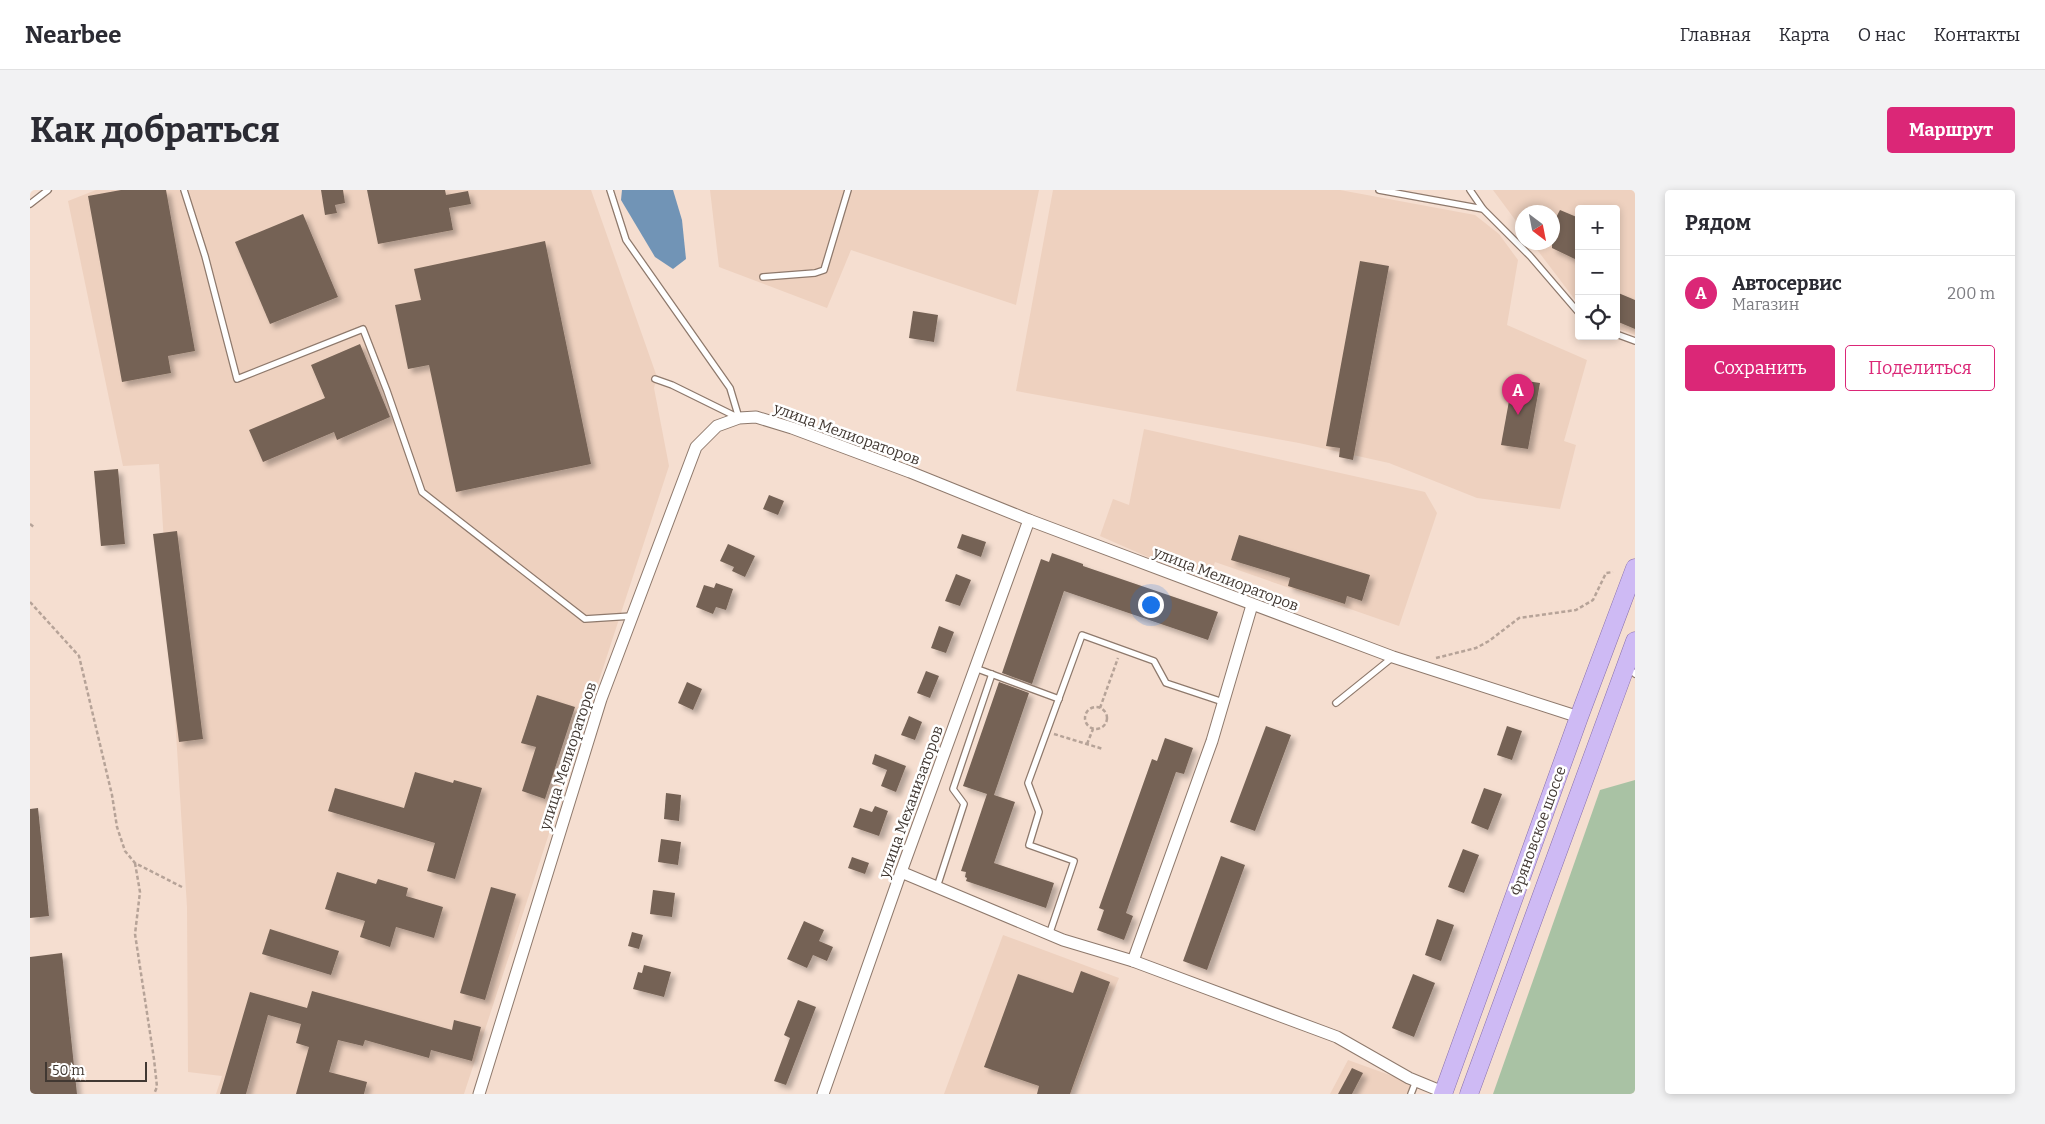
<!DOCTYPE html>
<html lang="ru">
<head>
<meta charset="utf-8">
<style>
	:root { --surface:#fff; --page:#f2f2f3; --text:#2b2b33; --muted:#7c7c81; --line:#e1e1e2; --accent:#db2777 }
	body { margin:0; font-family:Bitter,serif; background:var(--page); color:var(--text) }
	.controls { position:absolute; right:15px; top:15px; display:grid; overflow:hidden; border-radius:5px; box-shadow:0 2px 8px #0003 }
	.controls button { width:45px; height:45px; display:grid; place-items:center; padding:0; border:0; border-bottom:1px solid var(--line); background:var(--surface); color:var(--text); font:25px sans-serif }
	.compass { position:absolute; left:1485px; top:15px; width:45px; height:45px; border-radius:50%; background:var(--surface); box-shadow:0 2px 8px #0003; rotate:148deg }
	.scale { position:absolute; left:15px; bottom:12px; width:102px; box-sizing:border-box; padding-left:5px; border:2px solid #413832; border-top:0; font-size:14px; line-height:18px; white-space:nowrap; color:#413832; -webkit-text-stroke:4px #fff; paint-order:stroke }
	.you { position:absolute; left:1120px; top:414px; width:18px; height:18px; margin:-12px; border:4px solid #fff; border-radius:50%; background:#1a73e8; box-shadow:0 0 0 8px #1a73e833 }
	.badge { display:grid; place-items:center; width:32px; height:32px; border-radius:50%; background:var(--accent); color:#fff; font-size:16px; font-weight:700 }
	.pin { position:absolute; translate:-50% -41px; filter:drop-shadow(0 1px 2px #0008) }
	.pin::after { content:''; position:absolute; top:26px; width:18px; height:15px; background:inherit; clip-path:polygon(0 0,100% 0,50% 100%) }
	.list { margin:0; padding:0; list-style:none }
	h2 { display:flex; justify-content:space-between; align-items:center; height:65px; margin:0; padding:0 20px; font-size:21px }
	h2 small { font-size:16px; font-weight:400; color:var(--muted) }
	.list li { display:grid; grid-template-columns:32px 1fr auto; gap:15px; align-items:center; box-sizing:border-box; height:75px; padding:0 20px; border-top:1px solid var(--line) }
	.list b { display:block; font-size:19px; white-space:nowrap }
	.list p { margin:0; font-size:16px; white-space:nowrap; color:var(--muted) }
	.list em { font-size:16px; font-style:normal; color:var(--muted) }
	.actions { display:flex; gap:10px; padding:15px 20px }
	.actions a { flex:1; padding:11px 0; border:1px solid var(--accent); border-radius:5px; text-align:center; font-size:18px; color:var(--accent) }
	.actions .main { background:var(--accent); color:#fff }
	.icon { flex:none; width:28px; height:28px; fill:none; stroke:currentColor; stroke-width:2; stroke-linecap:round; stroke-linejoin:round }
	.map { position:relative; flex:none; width:1605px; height:904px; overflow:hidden; border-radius:5px }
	header { display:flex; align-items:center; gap:30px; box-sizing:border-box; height:70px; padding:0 25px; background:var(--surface); border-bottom:1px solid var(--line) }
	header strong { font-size:24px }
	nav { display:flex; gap:28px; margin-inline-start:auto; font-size:18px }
	.intro { display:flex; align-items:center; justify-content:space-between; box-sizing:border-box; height:120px; padding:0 30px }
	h1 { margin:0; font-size:35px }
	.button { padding:12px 22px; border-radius:5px; background:var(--accent); color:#fff; font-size:18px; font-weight:700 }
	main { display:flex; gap:30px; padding:0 30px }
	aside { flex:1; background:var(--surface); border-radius:5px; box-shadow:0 2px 8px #0003 }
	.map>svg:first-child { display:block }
	.built { fill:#eed1bf }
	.green { fill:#a9c2a4 }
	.water { fill:#7194b6 }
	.building { fill:#756255; filter:url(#shadow) }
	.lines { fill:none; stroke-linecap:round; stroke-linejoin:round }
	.lane-casing { stroke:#8e796c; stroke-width:8 }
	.street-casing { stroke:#8e796c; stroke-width:13 }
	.primary-casing { stroke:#876fac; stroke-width:19 }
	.path { stroke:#b6a398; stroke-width:2.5; stroke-dasharray:4 2.5; stroke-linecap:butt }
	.lane { stroke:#fff; stroke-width:5.5 }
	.street { stroke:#fff; stroke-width:11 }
	.primary { stroke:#cebaf4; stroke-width:18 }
	.labels { text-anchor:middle; stroke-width:5; stroke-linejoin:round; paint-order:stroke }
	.street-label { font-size:15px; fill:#413832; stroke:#fff }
</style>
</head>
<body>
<header>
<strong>Nearbee</strong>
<nav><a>Главная</a><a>Карта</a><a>О нас</a><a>Контакты</a></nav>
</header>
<div class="intro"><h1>Как добраться</h1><a class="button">Маршрут</a></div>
<main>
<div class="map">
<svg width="1605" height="904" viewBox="0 0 1605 904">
	<defs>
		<filter id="shadow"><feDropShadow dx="4.5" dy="4.5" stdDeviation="2.5" flood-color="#0004"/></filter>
	</defs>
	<rect width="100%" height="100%" fill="#f5ded0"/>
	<g class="built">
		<polygon points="66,0 561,0 627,187 624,198 639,276 434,904 186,904 192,886 158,882 157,717 129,274 93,276 38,11"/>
		<polygon points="680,0 1009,0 986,115 821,60 797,118 689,77"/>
		<polygon points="1023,0 1310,0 1445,25 1469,44 1488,70 1477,135 1557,170 1534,251 1546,255 1530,319 1447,308 1359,273 1269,253 986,201"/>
		<polygon points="1463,0 1605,0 1605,145 1586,138 1586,19 1549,19 1549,115 1502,53 1522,52 1522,22 1492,22 1492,39"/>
		<polygon points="1114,239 1395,302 1407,323 1369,436 1185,372 1177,393 1070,346 1083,309 1099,315"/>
		<polygon points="973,745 1089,788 1041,904 914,904"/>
		<polygon points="1318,870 1382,893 1378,904 1300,904"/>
	</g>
	<polygon class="green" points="1605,590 1605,904 1463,904 1570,600"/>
	<polygon class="water" points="592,0 643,0 652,30 656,69 643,79 625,67 591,10"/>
	<g class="building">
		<polygon points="91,0 136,0 165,161 138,166 141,183 92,192 58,6"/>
		<polygon points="291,0 313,0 315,13 305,15 307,23 295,25"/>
		<polygon points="337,0 415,0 416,5 438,1 441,14 419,18 423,40 348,54"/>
		<polygon points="1530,20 1549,28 1549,71 1522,58 1522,35"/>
		<polygon points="273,24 308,107 240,134 205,52"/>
		<polygon points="515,51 561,274 426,302 399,175 378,179 365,115 391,110 384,79"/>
		<polygon points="1330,71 1359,76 1323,270 1309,267 1310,258 1296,256"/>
		<polygon points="1586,102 1605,110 1605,139 1586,131"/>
		<polygon points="883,121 908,125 904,152 879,148"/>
		<polygon points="330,154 360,227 307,250 304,242 233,272 219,240 295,208 281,175"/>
		<polygon points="1483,189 1510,193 1498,259 1471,255"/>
		<polygon points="88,279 95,354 71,356 64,281"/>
		<polygon points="739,305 754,311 748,325 733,319"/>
		<polygon points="147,341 173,549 149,552 123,344"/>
		<polygon points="932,344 956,352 951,367 927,358"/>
		<polygon points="1209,345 1340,385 1332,411 1317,406 1315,414 1258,396 1260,388 1201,370"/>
		<polygon points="698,354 725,366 715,387 702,381 704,377 690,371"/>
		<polygon points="1022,363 1053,374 1053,376 1188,422 1178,450 1034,401 1002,494 972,483 1011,369 1019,372"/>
		<polygon points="926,384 941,390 930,416 915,411"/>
		<polygon points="686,393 703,399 696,420 686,417 683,424 666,417 674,395 684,398"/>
		<polygon points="909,436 924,442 916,463 901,458"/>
		<polygon points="896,481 909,486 900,508 887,503"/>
		<polygon points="657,492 672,499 663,520 648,513"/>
		<polygon points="969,492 999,503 964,605 985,612 964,673 1024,693 1016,718 936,691 937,688 935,687 936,682 931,681 957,604 933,596"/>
		<polygon points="507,505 545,517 515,609 492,601 506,557 491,553"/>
		<polygon points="879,526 892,532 885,550 871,545"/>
		<polygon points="1236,536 1261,545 1225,641 1200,632"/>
		<polygon points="1477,536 1492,541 1482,570 1467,565"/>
		<polygon points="1135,548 1163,558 1154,584 1146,582 1096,723 1103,726 1094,750 1067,740 1074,720 1069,718 1122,569 1127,571"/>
		<polygon points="845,564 876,576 866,602 851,596 857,580 842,574"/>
		<polygon points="385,582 423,593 424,590 452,598 425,689 397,681 405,653 298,621 305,598 374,618"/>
		<polygon points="1454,598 1472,604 1458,640 1441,633"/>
		<polygon points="636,603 651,605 649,631 634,629"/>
		<polygon points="845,616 858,621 849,646 823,637 830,618 842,622"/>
		<polygon points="8,618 19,726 0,728 0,619"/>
		<polygon points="631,649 651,652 648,675 628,672"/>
		<polygon points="1433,659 1449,665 1434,703 1418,697"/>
		<polygon points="1191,666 1215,675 1177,780 1153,771"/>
		<polygon points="822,667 839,673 835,684 818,678"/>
		<polygon points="307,682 346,694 348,689 378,698 376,706 413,717 404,748 366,737 360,757 330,747 335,731 295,719"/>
		<polygon points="461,697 486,704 455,810 430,803"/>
		<polygon points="623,700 645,703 642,727 620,724"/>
		<polygon points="1407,729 1424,735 1411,771 1395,765"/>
		<polygon points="774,731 794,740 789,751 803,757 797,771 783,765 777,778 757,769"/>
		<polygon points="240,739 309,761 301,785 232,764"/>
		<polygon points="602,742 613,745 609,759 598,756"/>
		<polygon points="32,763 47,904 0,904 0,767"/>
		<polygon points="614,775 641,782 634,807 603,799 608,782 612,783"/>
		<polygon points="1051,781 1080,792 1040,904 1007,904 1009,896 954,877 988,784 1043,803"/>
		<polygon points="1383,784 1405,793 1384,847 1362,838"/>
		<polygon points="282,801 422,840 424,830 451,837 442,871 401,860 399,868 335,850 333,856 308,850 299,882 337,892 334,904 266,904 279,857 266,853 271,834 238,825 216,904 190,904 220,802 277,818"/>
		<polygon points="768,810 786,817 756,895 744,891 760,848 754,845"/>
		<polygon points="1322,878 1333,883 1322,904 1308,904"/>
	</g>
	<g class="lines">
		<defs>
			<g id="lane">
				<polyline points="154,0 175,66 207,189 333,139 357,201 392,302 555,429 602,426"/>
				<polyline points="580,0 596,50 700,198 709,228 642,195 625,189"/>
				<polyline points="1349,0 1453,19 1500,66 1549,123"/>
				<polyline points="1440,0 1453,19"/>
				<polyline points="0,14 18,0"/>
				<polyline points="733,87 785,83 794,80 818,0"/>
				<polyline points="1586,144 1605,151"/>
				<polyline points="1598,477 1605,484"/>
				<polyline points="945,478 1029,509"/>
				<polyline points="1306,513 1363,467"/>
				<polyline points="907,697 934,614 923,599 962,484"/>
				<polyline points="1019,745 1044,671 999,655 1009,622 998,593 1052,445 1124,471 1136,493 1193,512"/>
				<polyline points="1381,904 1386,891"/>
			</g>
			<g id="street">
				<polyline points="871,682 1033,750 1103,771 1307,847 1379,888 1413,902"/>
				<polyline points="1103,771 1182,551 1222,415"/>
				<polyline points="449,904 571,509 666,257 687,236 709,228 726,227 762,238 880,282 999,330 1363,467 1549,527"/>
				<polyline points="793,904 871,682 999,330"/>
			</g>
			<g id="primary">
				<polyline points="1413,904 1549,527 1605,378"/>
				<polyline points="1439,904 1605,451"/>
			</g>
		</defs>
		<use href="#lane" class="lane-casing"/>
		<use href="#street" class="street-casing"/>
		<use href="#primary" class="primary-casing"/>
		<g class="path">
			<polyline points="0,334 4,337"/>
			<polyline points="0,412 49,466 82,605 87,637 95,661 105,673 152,697"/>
			<polyline points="1406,468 1446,458 1459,451 1489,428 1546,420 1563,410 1576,383 1583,382"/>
			<circle cx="1066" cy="528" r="11"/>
			<polyline points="1070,518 1088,468"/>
			<polyline points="1024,544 1073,559"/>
			<polyline points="1057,554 1063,539"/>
			<polyline points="105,673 110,702 105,744 124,869 127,897 124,904"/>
		</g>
		<use href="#lane" class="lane"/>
		<use href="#street" class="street"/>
		<use href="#primary" class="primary"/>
	</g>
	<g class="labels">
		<g class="street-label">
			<text transform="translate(817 244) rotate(20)" y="5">улица Мелиораторов</text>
			<text transform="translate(1196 389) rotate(21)" y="5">улица Мелиораторов</text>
			<text transform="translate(538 566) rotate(-72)" y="5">улица Мелиораторов</text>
			<text transform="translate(881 612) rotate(-70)" y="5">улица Механизаторов</text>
			<text transform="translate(1508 641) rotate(-70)" y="5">Фряновское шоссе</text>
		</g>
	</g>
</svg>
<div class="controls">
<button>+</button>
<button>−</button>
<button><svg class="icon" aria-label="locate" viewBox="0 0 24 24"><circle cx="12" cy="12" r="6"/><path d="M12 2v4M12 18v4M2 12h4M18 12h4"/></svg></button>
</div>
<svg class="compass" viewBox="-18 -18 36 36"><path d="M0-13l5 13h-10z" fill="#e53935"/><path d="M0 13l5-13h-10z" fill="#7c7c81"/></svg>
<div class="scale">50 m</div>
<div class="you"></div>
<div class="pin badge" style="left:1488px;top:225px">A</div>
</div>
<aside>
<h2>Рядом<small></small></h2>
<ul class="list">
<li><span class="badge">A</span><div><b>Автосервис</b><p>Магазин</p></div><em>200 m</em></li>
</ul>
<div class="actions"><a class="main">Сохранить</a><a>Поделиться</a></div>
</aside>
</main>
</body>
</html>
